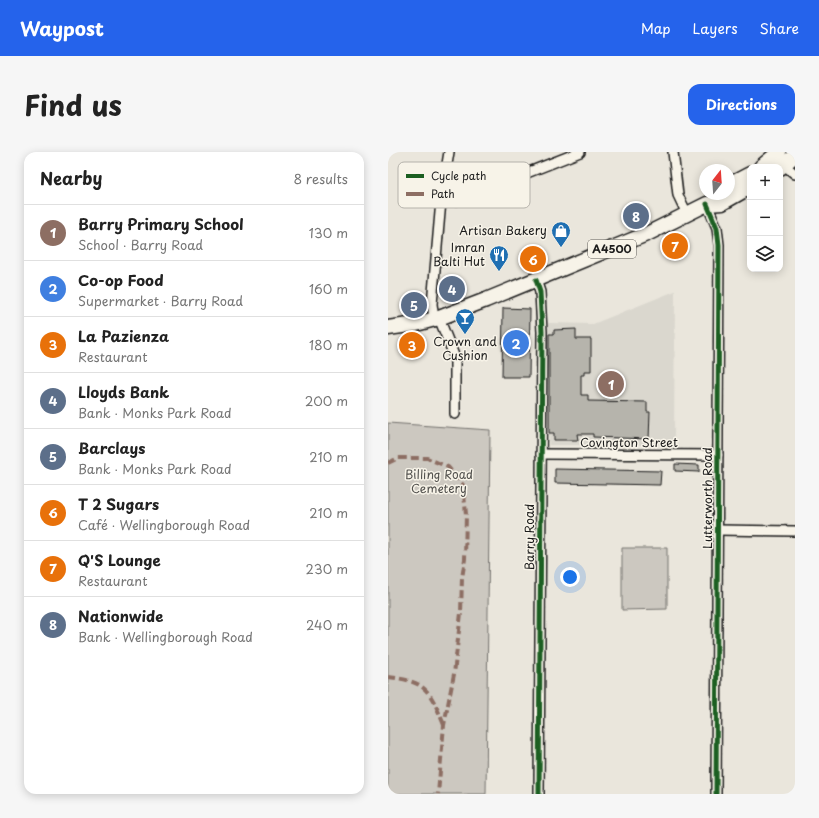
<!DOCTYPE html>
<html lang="en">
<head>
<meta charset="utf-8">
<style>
	:root { --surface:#fff; --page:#f6f6f6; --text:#222; --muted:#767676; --line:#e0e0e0; --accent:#2563eb }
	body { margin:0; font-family:"Playpen Sans",sans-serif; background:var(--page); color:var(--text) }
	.controls { position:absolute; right:12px; top:12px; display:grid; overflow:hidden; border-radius:8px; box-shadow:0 2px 10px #0003 }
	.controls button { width:36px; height:36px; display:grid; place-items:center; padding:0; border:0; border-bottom:1px solid var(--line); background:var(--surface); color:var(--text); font:20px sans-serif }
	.compass { position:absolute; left:311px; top:12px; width:36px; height:36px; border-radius:50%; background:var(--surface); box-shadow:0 2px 10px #0003; rotate:17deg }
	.you { position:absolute; left:182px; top:425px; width:14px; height:14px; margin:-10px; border:3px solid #fff; border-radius:50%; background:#1a73e8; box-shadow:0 0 0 6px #1a73e833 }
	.badge { display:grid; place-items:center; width:26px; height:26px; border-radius:50%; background:var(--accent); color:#fff; font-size:13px; font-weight:700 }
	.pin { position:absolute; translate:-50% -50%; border:2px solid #fff; box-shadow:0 1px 4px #0006 }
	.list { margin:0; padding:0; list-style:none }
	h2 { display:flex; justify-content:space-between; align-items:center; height:52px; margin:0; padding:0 16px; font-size:17px }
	h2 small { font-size:13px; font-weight:400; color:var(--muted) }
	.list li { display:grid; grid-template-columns:26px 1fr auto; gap:12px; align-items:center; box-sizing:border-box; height:56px; padding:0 16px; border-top:1px solid var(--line) }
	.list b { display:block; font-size:15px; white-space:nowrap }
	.list p { margin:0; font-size:13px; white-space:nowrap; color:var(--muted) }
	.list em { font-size:13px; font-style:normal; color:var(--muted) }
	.icon { flex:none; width:22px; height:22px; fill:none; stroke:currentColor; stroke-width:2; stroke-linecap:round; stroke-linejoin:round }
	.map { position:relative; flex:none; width:407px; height:642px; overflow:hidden; border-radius:12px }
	header { display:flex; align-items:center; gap:24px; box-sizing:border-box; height:56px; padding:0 20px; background:var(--accent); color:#fff }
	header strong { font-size:19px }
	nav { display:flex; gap:22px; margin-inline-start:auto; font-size:14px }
	.intro { display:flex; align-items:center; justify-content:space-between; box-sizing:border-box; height:96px; padding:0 24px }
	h1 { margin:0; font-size:28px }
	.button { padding:10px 18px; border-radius:12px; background:var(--accent); color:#fff; font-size:14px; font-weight:700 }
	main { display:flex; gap:24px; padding:0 24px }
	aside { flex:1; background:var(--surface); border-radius:12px; box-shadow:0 2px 10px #0003 }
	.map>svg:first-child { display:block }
	.built { fill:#dad7ce }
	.green { fill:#ccc8c0; stroke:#74726e }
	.building { fill:#b6b4ac; stroke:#1c1c1c }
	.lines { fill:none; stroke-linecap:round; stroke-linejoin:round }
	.minor-casing { stroke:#1c1c1c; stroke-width:12 }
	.primary-casing { stroke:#1c1c1c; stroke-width:17 }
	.minor { stroke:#f7f3e8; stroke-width:9 }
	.primary { stroke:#f7f3e8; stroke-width:14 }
	.quiet { stroke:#8d6e63; stroke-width:4; stroke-dasharray:8 4; stroke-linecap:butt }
	.cycleway-casing { stroke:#f7f3e8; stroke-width:8 }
	.cycleway { stroke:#1b5e20; stroke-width:5 }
	.labels { text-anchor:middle; stroke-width:3; stroke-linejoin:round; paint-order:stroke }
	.shield { fill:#f7f3e8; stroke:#5e5c59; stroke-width:1 }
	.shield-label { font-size:11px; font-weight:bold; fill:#1c1c1c }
	.poi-label { font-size:12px; fill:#1c1c1c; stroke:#f7f3e8; text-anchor:end }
	.street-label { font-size:12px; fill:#1c1c1c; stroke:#f7f3e8 }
	.park-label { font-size:12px; fill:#51504d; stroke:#f7f3e8 }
	.key { fill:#f7f3e8; stroke:#b5b2ab; stroke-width:1 }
	.key-label { font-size:11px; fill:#1c1c1c }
</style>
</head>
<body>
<header>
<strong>Waypost</strong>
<nav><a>Map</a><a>Layers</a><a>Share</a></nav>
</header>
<div class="intro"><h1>Find us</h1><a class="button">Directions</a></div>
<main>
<aside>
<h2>Nearby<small>8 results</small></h2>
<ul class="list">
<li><span class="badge" style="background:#8d6e63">1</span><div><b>Barry Primary School</b><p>School · Barry Road</p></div><em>130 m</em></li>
<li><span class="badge" style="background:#3f7fe0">2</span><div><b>Co-op Food</b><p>Supermarket · Barry Road</p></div><em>160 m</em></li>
<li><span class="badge" style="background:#e8710a">3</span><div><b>La Pazienza</b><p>Restaurant</p></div><em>180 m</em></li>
<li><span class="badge" style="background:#5c6f8a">4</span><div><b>Lloyds Bank</b><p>Bank · Monks Park Road</p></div><em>200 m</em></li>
<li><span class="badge" style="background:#5c6f8a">5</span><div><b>Barclays</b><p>Bank · Monks Park Road</p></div><em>210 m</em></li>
<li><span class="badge" style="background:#e8710a">6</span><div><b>T 2 Sugars</b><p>Café · Wellingborough Road</p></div><em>210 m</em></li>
<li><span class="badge" style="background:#e8710a">7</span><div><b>Q'S Lounge</b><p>Restaurant</p></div><em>230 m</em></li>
<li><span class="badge" style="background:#5c6f8a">8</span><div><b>Nationwide</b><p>Bank · Wellingborough Road</p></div><em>240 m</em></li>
</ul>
</aside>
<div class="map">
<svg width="407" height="642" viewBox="0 0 407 642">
	<rect width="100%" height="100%" fill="#eae6dc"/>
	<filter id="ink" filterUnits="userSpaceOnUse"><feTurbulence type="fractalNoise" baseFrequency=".025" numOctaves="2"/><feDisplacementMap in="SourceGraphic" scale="8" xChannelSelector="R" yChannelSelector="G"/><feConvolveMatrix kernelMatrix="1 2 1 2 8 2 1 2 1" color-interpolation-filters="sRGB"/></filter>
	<g filter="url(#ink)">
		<polygon class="built" points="287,139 286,293 161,293 160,171 205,172"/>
		<g class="green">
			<polygon points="0,271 102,278 98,642 0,642"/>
			<polygon points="234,396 279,396 279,457 234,458"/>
		</g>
		<g class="building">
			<polygon points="115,156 142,157 141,225 114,225"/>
			<polygon points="188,177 188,187 203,187 203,219 196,219 196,223 193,223 193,243 200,243 200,249 259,250 259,260 262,260 261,287 205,285 205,282 189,282 190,288 166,288 166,281 161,281 161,182 166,182 166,178"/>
			<polygon points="287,312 311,313 311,320 287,319"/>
			<polygon points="167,317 273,319 272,333 167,331"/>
		</g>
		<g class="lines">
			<defs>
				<g id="minor">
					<polyline points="285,0 290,43 299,62"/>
					<polyline points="396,13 407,22"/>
					<polyline points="53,49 62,49 70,48 192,0"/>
					<polyline points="319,52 329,76 331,93 328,642"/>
					<polyline points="148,128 152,140 154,180 151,642"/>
					<polyline points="51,166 67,206 67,262"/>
					<polyline points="46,167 44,152 53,49 61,0"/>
					<polyline points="153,302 330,303"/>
					<polyline points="329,378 407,379"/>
				</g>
				<g id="primary">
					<polyline points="376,14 389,12 396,13"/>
					<polyline points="373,15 391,0"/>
					<polyline points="392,16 407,3"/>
					<polyline points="341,33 362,22"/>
					<polyline points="0,176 28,172 51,166 98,148 261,81 319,52 334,51 362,35"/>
				</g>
			</defs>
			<use href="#minor" class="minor-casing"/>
			<use href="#primary" class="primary-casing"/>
			<use href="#minor" class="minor"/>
			<use href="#primary" class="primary"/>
			<g class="quiet">
				<polyline points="0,311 10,306 39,306 60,315 75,333 78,362 77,407 74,426 73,461 66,522 56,573 50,642"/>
				<path d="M0,525C39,529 42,539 56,573"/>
			</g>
			<defs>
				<g id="cycleway">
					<polyline points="319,52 329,76 331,93 328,642"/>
					<polyline points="148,128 152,140 154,180 151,642"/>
				</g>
			</defs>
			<use href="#cycleway" class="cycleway-casing"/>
			<use href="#cycleway" class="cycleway"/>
		</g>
	</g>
	<defs>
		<symbol id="shop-pin" viewBox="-11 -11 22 30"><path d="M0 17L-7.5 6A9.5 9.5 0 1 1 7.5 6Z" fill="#1f6fb2" stroke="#f7f3e8"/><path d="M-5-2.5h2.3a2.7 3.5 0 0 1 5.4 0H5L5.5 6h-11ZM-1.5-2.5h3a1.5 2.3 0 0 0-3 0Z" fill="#fff"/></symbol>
		<symbol id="restaurant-pin" viewBox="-11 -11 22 30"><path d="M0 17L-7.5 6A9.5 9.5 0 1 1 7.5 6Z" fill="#1f6fb2" stroke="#f7f3e8"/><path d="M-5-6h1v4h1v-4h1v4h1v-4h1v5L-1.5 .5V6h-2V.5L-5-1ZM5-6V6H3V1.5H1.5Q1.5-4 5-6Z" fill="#fff"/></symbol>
		<symbol id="bar-pin" viewBox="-11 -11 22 30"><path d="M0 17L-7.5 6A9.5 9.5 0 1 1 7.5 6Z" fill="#1f6fb2" stroke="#f7f3e8"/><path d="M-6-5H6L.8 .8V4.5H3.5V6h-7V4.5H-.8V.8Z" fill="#fff"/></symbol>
	</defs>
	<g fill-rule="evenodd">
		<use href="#shop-pin" x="162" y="68" width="22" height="30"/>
		<use href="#restaurant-pin" x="100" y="92" width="22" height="30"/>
		<use href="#bar-pin" x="66" y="155" width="22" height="30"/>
	</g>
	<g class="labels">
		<rect class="shield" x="200" y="88" width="48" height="18" rx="3"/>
		<g class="shield-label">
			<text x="224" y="101">A4500</text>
		</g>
		<g class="poi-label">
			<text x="159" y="83">Artisan Bakery</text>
			<text x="97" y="100">Imran<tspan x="97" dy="14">Balti Hut</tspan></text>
			<text x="77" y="194" text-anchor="middle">Crown and<tspan x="77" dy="14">Cushion</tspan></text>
		</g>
		<g class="street-label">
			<text x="241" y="295">Covington Street</text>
			<text transform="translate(320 346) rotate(-90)" y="4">Lutterworth Road</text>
			<text transform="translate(142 385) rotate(-90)" y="4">Barry Road</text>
		</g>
		<g class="park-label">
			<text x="51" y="327">Billing Road<tspan x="51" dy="14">Cemetery</tspan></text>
		</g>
	</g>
	<rect x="10" y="10" width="132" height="46" rx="6" class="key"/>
	<rect x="18" y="22" width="18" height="4" fill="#1b5e20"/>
	<rect x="18" y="40" width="18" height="4" fill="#8d6e63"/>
	<g class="key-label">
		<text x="43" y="28">Cycle path</text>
		<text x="43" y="46">Path</text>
	</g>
</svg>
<div class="controls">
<button>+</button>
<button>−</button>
<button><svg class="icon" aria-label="layers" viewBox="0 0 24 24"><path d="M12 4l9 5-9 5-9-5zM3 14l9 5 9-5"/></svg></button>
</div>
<svg class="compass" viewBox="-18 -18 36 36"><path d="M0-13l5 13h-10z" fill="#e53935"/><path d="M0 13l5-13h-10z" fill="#767676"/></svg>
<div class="you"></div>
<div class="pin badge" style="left:223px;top:232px;background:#8d6e63">1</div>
<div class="pin badge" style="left:128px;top:191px;background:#3f7fe0">2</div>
<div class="pin badge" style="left:24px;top:193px;background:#e8710a">3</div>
<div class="pin badge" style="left:64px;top:137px;background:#5c6f8a">4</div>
<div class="pin badge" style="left:26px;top:153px;background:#5c6f8a">5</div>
<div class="pin badge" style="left:145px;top:107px;background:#e8710a">6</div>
<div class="pin badge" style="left:287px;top:94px;background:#e8710a">7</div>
<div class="pin badge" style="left:248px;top:64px;background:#5c6f8a">8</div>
</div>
</main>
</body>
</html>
